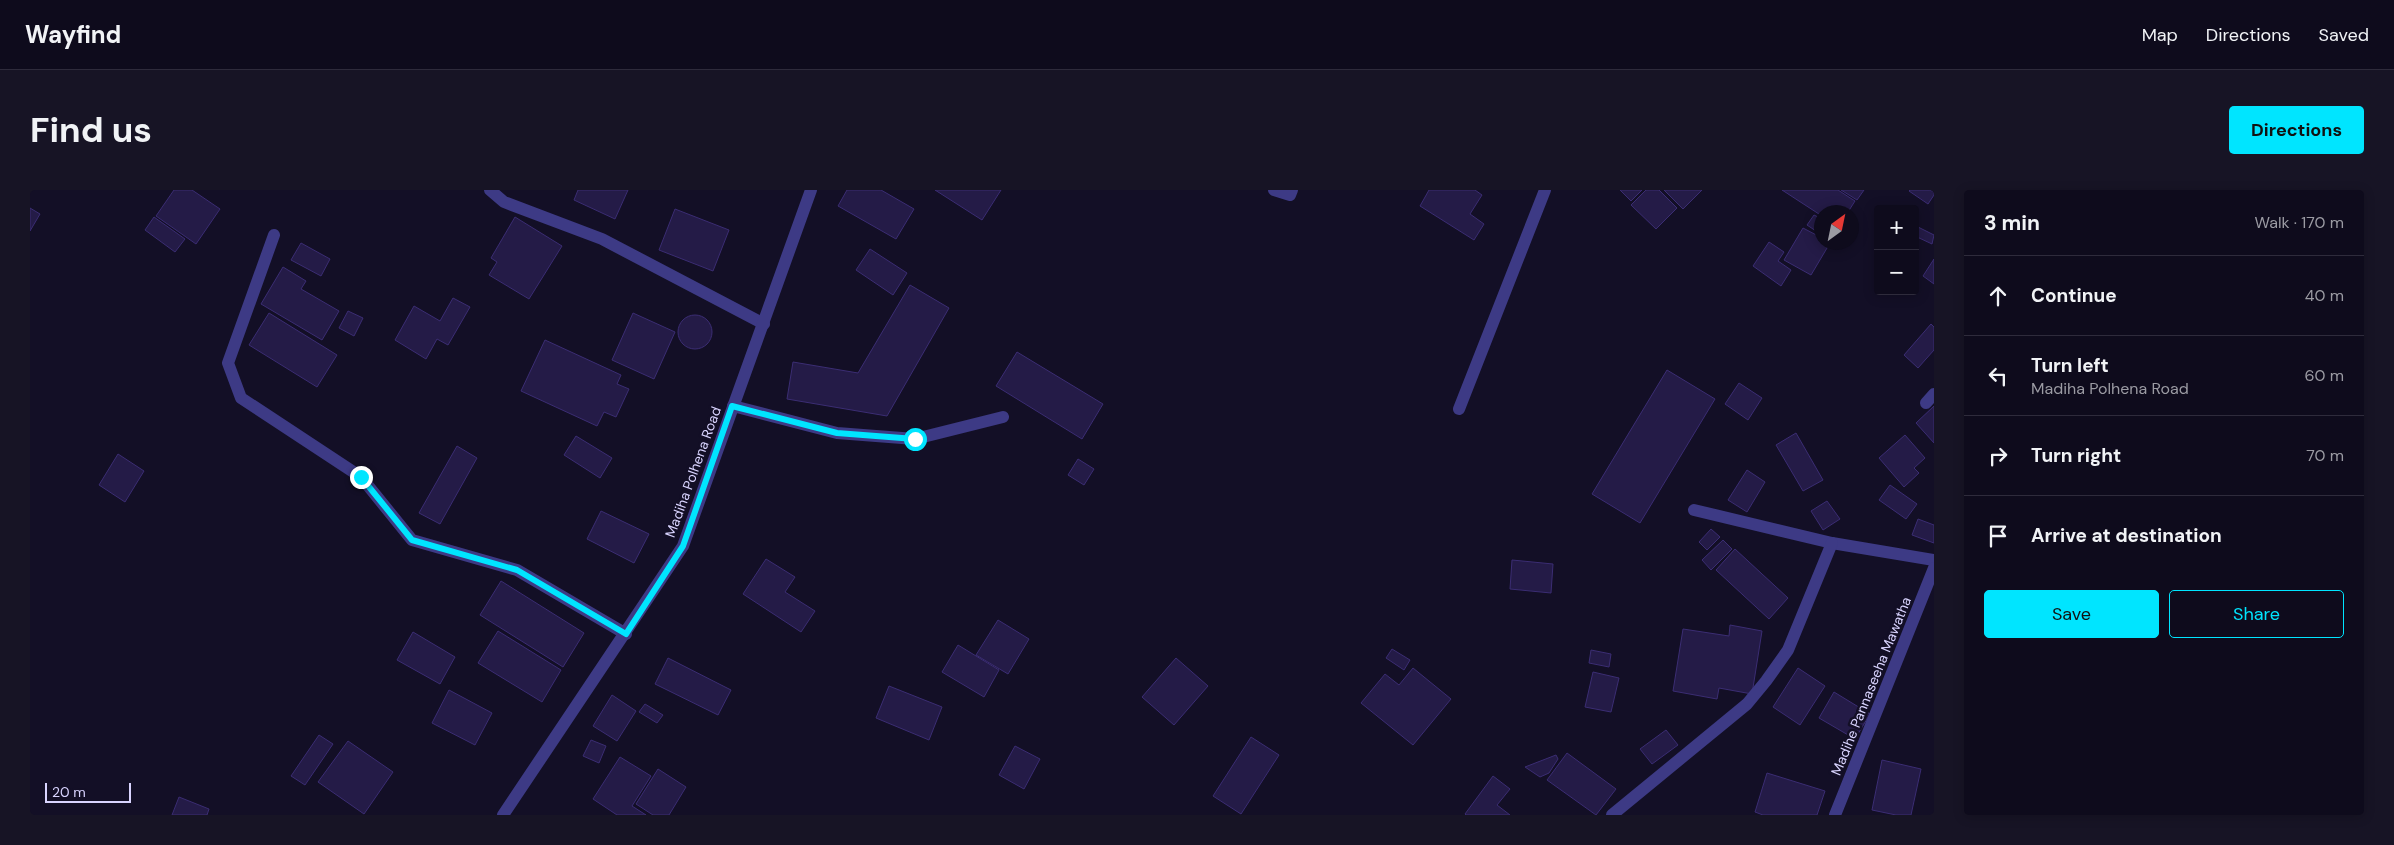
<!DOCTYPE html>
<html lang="en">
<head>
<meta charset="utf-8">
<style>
	:root { --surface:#0e0b1c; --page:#171425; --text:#f1f3f6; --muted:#9b9ba3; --line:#2e2b3b; --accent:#00e5ff }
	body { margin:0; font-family:"DM Sans",sans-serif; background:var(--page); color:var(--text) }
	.controls { position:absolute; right:15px; top:15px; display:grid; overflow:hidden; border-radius:5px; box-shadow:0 2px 12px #0003 }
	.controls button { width:45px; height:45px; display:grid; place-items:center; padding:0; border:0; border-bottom:1px solid var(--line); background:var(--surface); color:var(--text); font:25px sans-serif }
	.compass { position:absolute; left:1784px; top:15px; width:45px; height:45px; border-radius:50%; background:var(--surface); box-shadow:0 2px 12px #0003; rotate:33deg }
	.scale { position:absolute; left:15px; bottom:12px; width:86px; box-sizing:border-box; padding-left:5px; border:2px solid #d9d4ff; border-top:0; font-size:14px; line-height:18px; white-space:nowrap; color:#d9d4ff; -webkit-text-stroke:4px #130f26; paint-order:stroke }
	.stop { position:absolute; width:15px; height:15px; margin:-11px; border:4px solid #00e5ff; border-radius:50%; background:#fff }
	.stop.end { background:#00e5ff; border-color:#fff; box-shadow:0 1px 5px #0008 }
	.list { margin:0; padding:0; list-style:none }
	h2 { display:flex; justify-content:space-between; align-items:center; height:65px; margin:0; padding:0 20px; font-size:21px }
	h2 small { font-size:16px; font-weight:400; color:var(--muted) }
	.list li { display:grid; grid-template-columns:32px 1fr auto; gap:15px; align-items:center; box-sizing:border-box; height:80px; padding:0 20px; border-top:1px solid var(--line) }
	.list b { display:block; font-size:19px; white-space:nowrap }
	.list p { margin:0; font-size:16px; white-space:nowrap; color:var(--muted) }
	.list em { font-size:16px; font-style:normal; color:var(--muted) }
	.actions { display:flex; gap:10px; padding:15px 20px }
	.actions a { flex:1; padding:11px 0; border:1px solid var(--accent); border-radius:5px; text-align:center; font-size:18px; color:var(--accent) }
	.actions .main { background:var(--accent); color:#111 }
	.icon { flex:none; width:28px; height:28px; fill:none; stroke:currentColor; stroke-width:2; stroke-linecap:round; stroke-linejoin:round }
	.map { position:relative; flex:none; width:1904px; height:625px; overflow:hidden; border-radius:5px }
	header { display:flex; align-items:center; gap:30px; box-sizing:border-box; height:70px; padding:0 25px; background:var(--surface); border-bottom:1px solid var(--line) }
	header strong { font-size:24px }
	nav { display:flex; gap:28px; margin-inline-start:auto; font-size:18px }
	.intro { display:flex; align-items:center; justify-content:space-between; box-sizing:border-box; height:120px; padding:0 30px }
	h1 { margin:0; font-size:35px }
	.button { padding:12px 22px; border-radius:5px; background:var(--accent); color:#111; font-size:18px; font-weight:700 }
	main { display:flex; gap:30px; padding:0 30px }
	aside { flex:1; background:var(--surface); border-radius:5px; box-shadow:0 2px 12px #0003 }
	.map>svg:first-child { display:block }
	.building { fill:#241b47; stroke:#3b2d73 }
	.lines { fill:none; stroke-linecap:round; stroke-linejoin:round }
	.minor { stroke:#3d3a85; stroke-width:12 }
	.route { stroke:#00e5ff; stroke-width:6 }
	.labels { text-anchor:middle; stroke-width:5; stroke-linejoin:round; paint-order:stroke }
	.street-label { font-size:14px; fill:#d9d4ff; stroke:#130f26 }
</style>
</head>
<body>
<header>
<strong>Wayfind</strong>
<nav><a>Map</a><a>Directions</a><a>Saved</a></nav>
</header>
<div class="intro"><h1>Find us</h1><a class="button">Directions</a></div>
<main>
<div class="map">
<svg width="1904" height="625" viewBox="0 0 1904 625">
	<rect width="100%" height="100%" fill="#130f26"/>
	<g class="building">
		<polygon points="144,0 162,0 190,19 166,54 126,26"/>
		<polygon points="548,0 598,0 585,29 544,10"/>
		<polygon points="817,0 851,0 884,19 866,49 808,16"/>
		<polygon points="905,0 971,0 952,30"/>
		<polygon points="1399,0 1445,0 1452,5 1440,24 1454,34 1444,50 1390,16"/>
		<polygon points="1590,0 1612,0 1601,11"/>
		<polygon points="1616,0 1629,0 1647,18 1626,39 1601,15"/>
		<polygon points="1634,0 1672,0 1653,19"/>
		<polygon points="1752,0 1808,0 1825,11 1818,22 1792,22 1792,26"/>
		<polygon points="1811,0 1834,0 1827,10"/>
		<polygon points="1880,0 1900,0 1904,2 1904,5 1898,14 1879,1"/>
		<polygon points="0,18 10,24 0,41"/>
		<polygon points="645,19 699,40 683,81 629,60"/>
		<polygon points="1784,25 1792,29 1792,45 1777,35"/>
		<polygon points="124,27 155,49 145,62 115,40"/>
		<polygon points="485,27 532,56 499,109 459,85 467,72 461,68"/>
		<polygon points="1886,36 1904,45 1902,54 1885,46"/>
		<polygon points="1773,38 1792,48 1792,52 1800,53 1781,85 1754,70"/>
		<polygon points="1739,52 1754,62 1748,71 1761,80 1751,96 1723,76"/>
		<polygon points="271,53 300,69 291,86 261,70"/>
		<polygon points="840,59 877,83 863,105 826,80"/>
		<polygon points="1904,69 1904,94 1893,86"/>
		<polygon points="253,77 276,91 271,99 309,121 292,150 231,114"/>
		<polygon points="880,95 919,118 857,226 757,209 763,172 828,183"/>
		<polygon points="423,108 440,117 418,155 407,149 396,169 365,150 384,116 410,131"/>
		<polygon points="318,121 333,128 324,146 309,138"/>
		<polygon points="239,123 307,165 287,197 219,155"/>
		<polygon points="603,123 645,142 624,189 582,170"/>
		<circle cx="665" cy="142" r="17"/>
		<polygon points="1901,134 1904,137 1904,160 1888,178 1874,165"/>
		<polygon points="515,150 591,185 587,194 599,199 586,227 574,222 567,236 491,201"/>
		<polygon points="987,162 1073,214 1052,249 966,196"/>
		<polygon points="1637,180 1685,209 1610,333 1562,304"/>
		<polygon points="1709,193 1732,208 1718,230 1695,214"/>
		<polygon points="1904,216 1904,253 1886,233"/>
		<polygon points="1766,243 1793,290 1773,301 1746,255"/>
		<polygon points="1875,245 1895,268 1884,278 1889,283 1874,297 1849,268"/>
		<polygon points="546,246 582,268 570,288 534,265"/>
		<polygon points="427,256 447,268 410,334 389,323"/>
		<polygon points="88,264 114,281 95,312 69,295"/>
		<polygon points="1048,269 1064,279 1054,295 1038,285"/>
		<polygon points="1717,280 1735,292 1717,322 1698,310"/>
		<polygon points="1860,295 1887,314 1876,329 1849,310"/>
		<polygon points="1797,311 1810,329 1793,340 1781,321"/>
		<polygon points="571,321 619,344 604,373 557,349"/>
		<polygon points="1888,329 1904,335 1904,353 1882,345"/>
		<polygon points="1681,339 1690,347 1677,360 1669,352"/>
		<polygon points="1693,350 1702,359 1681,380 1672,370"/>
		<polygon points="1705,359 1758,408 1739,429 1686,380"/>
		<polygon points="736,369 765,387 755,402 785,421 771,442 713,404"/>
		<polygon points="1482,370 1523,374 1521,403 1480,399"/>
		<polygon points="471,391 554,443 533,477 450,425"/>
		<polygon points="968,430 999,449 978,484 946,465"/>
		<polygon points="1700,435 1732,441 1722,504 1689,498 1687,509 1643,501 1653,439 1699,446"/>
		<polygon points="468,441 531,480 512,512 448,473"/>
		<polygon points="383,442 425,467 410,494 367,470"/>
		<polygon points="928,455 969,480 954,507 912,482"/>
		<polygon points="1362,459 1380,470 1374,480 1356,468"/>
		<polygon points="1561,460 1581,464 1579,477 1559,473"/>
		<polygon points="638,468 701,500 688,525 625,494"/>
		<polygon points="1146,468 1178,496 1144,535 1112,507"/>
		<polygon points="1383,478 1421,509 1383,555 1331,513 1355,484 1369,495"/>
		<polygon points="1768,478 1795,496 1770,535 1743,517"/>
		<polygon points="1563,482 1589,488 1581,522 1555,517"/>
		<polygon points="859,496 912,517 899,550 846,528"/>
		<polygon points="419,500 462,523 445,555 402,533"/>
		<polygon points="1804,502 1840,524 1825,549 1789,528"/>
		<polygon points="582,505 606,521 587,551 563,536"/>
		<polygon points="615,514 633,525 627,533 609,522"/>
		<polygon points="1636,540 1648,555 1622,574 1610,559"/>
		<polygon points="289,545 303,554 275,595 261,586"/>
		<polygon points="1221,547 1249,565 1211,624 1183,606"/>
		<polygon points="561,550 576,556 569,573 553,566"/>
		<polygon points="318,551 363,582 334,624 288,592"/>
		<polygon points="985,556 1010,569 994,599 969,585"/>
		<polygon points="1537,563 1586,599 1566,625 1517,590"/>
		<polygon points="1526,565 1528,569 1519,583 1510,587 1495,577"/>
		<polygon points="590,567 621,586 602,616 616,625 587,625 563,609"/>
		<polygon points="1852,570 1891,579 1881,625 1866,625 1842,620"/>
		<polygon points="628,579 656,597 639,625 623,625 606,614"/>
		<polygon points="1737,583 1795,601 1787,625 1733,625 1725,622"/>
		<polygon points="1463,586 1480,599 1467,615 1480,625 1436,625 1435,624"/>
		<polygon points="149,607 179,619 177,625 142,625"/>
	</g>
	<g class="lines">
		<g class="minor">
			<polyline points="460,0 474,12 572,49 734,134"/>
			<polyline points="1244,0 1260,5 1262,0"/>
			<polyline points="244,45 198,173 211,208 331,287 382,350 487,380 596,444"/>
			<polyline points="1896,213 1904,204"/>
			<polyline points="703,216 807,243 885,249 973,227"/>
			<polyline points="1429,219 1515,0"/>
			<polyline points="1664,320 1802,353 1904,370"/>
			<polyline points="473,625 653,356 781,0"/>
			<polyline points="1582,625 1717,514 1736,491 1758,460 1802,353"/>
			<polyline points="1805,625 1904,378"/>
		</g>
	</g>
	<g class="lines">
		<polyline class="route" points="331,287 382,350 487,380 596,444 653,356 702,216 807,243 885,249"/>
	</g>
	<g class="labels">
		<g class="street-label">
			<text transform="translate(663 282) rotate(-70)" y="5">Madiha Polhena Road</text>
			<text transform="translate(1841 496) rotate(-68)" y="5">Madihe Pannaseeha Mawatha</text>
		</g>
	</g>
</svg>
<div class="controls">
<button>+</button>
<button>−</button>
</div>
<svg class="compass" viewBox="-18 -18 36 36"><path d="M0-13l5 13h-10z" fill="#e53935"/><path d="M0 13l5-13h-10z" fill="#9b9ba3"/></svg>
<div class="scale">20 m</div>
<div class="stop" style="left:885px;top:249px"></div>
<div class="stop end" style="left:331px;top:287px"></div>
</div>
<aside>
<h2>3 min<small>Walk · 170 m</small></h2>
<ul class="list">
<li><svg class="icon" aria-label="ahead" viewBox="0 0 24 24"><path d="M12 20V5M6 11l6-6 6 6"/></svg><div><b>Continue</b></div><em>40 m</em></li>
<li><svg class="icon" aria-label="left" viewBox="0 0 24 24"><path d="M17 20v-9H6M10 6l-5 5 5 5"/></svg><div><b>Turn left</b><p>Madiha Polhena Road</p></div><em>60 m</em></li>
<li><svg class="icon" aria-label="right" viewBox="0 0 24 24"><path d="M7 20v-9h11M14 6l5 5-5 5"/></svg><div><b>Turn right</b></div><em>70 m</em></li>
<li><svg class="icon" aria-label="arrive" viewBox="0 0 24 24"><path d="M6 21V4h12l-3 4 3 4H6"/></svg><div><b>Arrive at destination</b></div></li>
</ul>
<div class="actions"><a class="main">Save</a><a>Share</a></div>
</aside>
</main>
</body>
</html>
